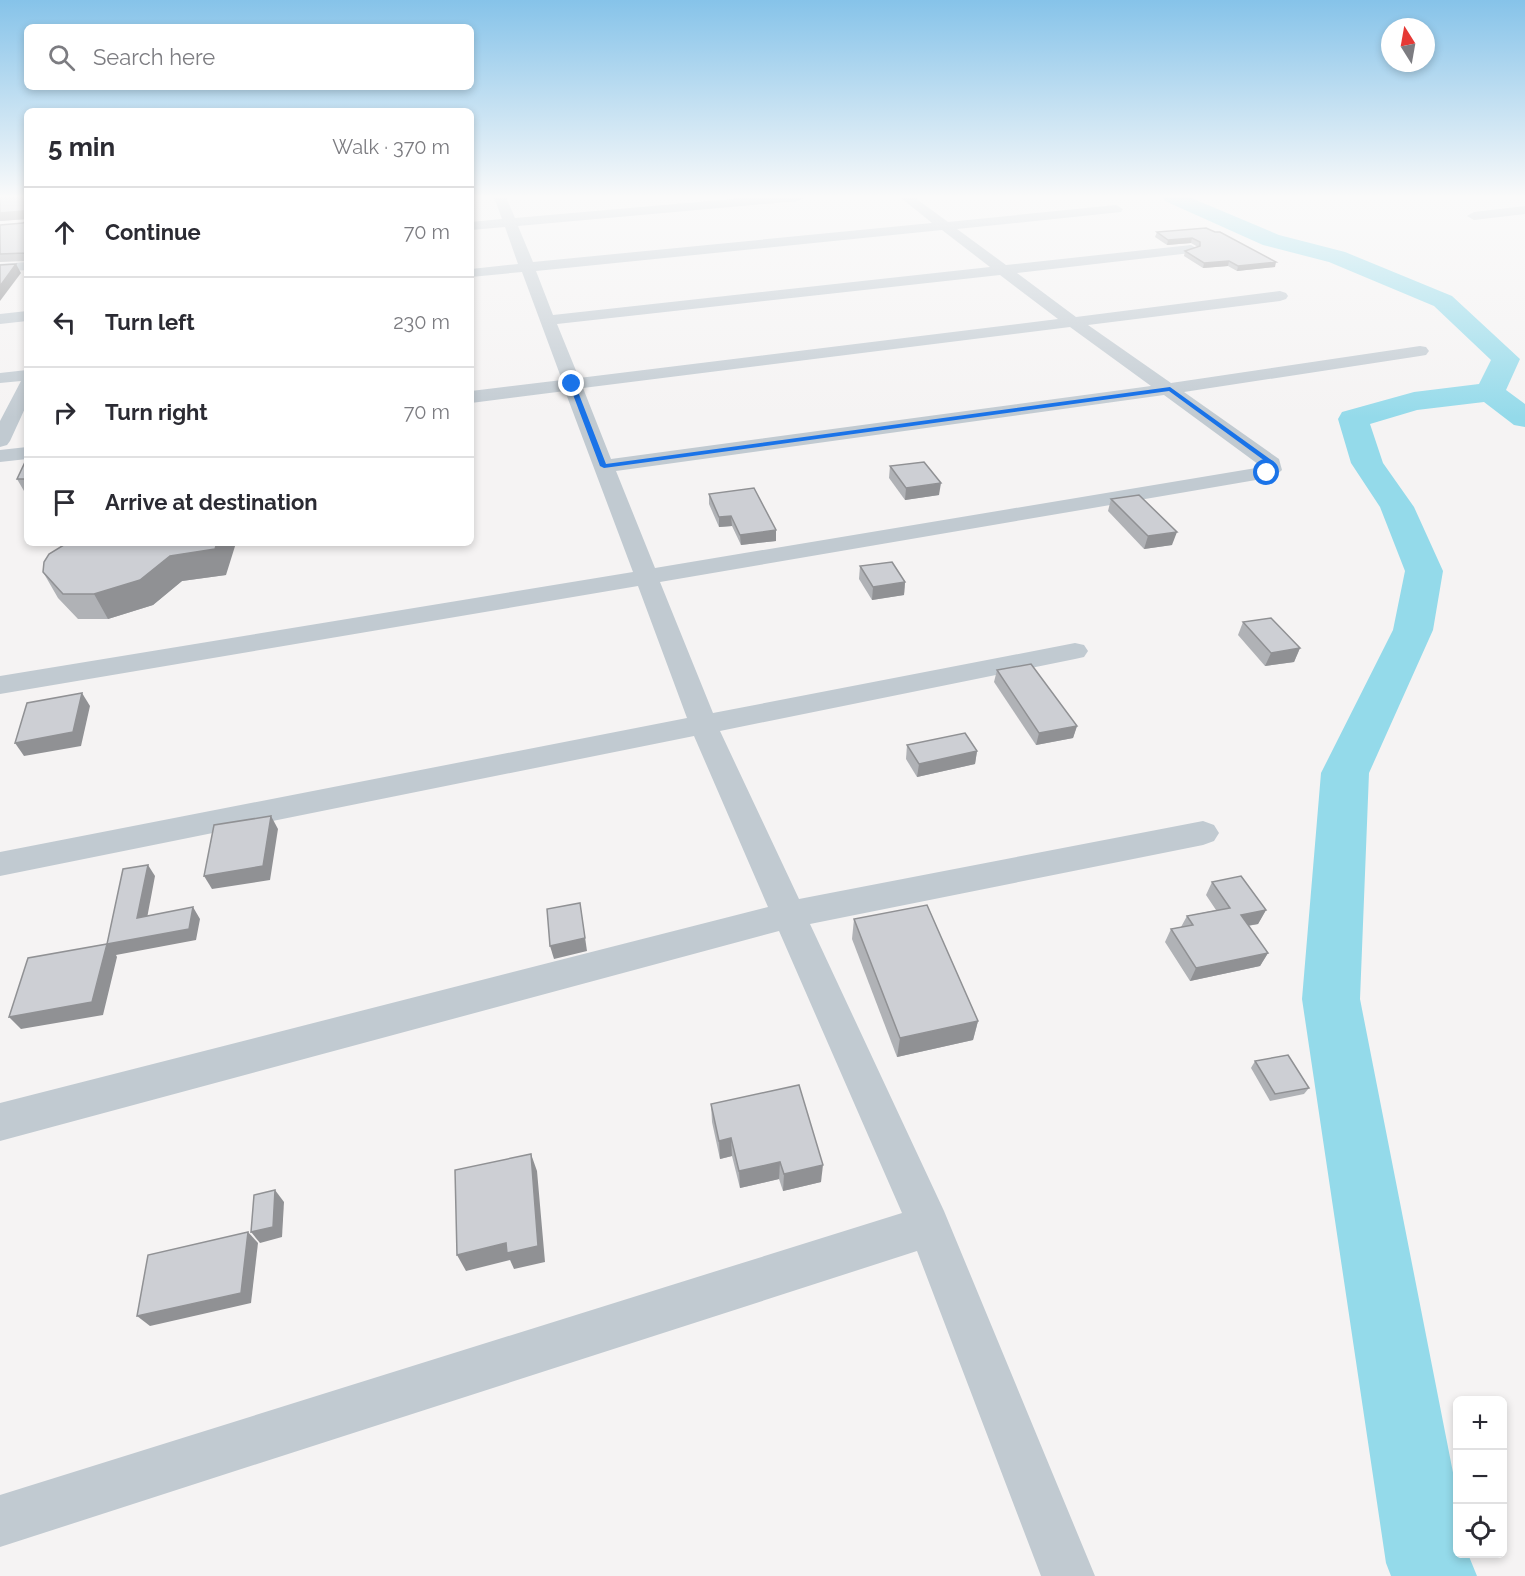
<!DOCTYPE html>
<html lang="en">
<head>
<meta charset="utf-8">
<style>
	:root { --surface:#fff; --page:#f2f2f3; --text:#2b2b33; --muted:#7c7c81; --line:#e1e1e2 }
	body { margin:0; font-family:Raleway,sans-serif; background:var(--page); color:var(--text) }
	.controls { position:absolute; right:18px; bottom:18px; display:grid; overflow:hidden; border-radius:9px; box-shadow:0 3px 9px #0003 }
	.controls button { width:54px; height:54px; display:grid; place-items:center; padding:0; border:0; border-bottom:2px solid var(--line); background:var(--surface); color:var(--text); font:30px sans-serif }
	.compass { position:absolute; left:1381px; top:18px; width:54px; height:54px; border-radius:50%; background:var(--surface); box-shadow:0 3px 9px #0003; rotate:349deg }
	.stop { position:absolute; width:18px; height:18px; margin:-14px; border:4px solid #1a73e8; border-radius:50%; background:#fff }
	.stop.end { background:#1a73e8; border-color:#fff; box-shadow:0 2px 6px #0008 }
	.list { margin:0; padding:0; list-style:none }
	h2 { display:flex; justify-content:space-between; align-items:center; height:78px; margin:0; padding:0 24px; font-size:26px }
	h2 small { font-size:20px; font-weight:400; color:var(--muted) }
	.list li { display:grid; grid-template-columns:39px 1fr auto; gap:18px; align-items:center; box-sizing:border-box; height:90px; padding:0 24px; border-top:2px solid var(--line) }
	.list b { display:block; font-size:22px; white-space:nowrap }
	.list em { font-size:20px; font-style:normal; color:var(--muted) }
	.icon { flex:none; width:33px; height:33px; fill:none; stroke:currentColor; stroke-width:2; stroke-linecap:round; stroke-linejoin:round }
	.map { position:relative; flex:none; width:1525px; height:1576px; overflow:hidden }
	.search { position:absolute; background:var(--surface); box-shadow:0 3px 9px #0003; left:24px; top:24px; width:450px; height:66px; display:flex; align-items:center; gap:15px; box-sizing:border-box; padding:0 21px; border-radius:9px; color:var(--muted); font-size:22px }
	.panel { position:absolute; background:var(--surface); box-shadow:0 3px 9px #0003; left:24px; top:108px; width:450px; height:438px; border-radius:9px }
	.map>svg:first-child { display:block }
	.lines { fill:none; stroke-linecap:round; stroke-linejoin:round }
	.river { fill:#94daea; fill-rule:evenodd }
	.street { fill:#c1cad1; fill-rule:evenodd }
	.wall { fill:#b0b2b6 }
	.shaded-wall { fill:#909194 }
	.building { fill:#cdcfd4; stroke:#909194; stroke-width:1.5 }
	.route { fill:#1a73e8 }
</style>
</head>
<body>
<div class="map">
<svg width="1525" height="1576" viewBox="0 0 1525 1576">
	<rect width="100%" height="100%" fill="#f5f3f3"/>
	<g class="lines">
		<polygon class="river" points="1162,197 1189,197 1279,235 1345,252 1452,296 1520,359 1506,390 1525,404 1525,427 1514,425 1484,402 1417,410 1370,424 1383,463 1414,507 1443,571 1433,630 1369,773 1360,999 1458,1498 1458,1554 1468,1554 1477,1576 1391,1576 1386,1563 1302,999 1321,773 1393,630 1405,571 1380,507 1351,463 1338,419 1342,412 1414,392 1479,384 1491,360 1434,306 1329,262 1263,245 1165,201"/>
		<g class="street">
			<path d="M494,197H506L515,218L755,197H805L799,201L518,226L533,262L932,223L900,197H914L948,222L1116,205L1123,209L1121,212L957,229L1006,265L1191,245L1198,249L1191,253L1017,273L1076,317L1280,291L1286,293L1288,296L1286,299L1280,301L1088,325L1171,383L1420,346L1426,347L1429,351L1426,355L1420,356L1184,392L1279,459L1282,470L1274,477L660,582L713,713L1075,643L1084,645L1088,651L1084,657L1075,659L720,731L799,899L1203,821L1214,825L1219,833L1214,841L1203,845L810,924L944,1211L1095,1576H1041L917,1251L0,1547V1495L902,1213L779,931L0,1141V1103L768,907L694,736L0,876V852L687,718L638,586L0,694V676L633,572L565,391L471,403V391L562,380L522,272L471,277V269L518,264L505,227L471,230V222L502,219ZM942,230L990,267L553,315L536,271ZM1000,275L1058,319L579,378L557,324ZM1070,327L1151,386L611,459L583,388ZM1164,395L1262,467L655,568L616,471Z"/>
			<polygon points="1525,206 1525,214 1474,220 1467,216 1474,212"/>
			<polygon points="27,262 27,270 0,272 0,264"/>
			<polygon points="27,311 27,321 0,324 0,314"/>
			<polygon points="27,370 27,404 10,441 7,445 0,447 0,421 21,381 0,383 0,373"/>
			<polygon points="27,447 27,459 0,462 0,450"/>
		</g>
	</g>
	<g class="wall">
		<polygon points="27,197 27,261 0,262 0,225 23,223 26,221 26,219 0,221"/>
		<polygon points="1206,228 1275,267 1237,271 1228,266 1203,268 1184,256 1185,251 1198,247 1191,243 1167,245 1155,237 1157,232"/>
		<polygon points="27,459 27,491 24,491 17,479"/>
		<polygon points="890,466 939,495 905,500 889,478"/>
		<polygon points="709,494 776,541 741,545 732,526 719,527 709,504"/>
		<polygon points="1111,499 1172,545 1144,549 1108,511"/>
		<polygon points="860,566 905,582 904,595 872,600 859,579"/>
		<polygon points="43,572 226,575 182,581 153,605 108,619 78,619 58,598"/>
		<polygon points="1243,622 1300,648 1294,662 1265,666 1238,635"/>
		<polygon points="997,670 1077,726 1073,738 1036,745 994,682"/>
		<polygon points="907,745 977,751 975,764 917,777 906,759"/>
		<polygon points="1212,882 1266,910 1258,924 1248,926 1268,953 1260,966 1190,981 1165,942 1171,929 1181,927 1187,916 1216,910 1206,895"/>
		<polygon points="854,919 978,1021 973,1040 897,1057 852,939"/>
		<polygon points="1255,1061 1309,1088 1304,1094 1270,1101 1251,1068"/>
		<polygon points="711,1104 821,1182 783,1191 779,1179 740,1188 732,1156 720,1159 712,1122"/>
	</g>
	<g class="shaded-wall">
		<polygon points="23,211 27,219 0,221 0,213"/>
		<polygon points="1192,238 1191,243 1167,245 1168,240"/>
		<polygon points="1229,261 1228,266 1203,268 1204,263"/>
		<polygon points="1276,262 1275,267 1237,271 1238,266"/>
		<polygon points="16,264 21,273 0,301 0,286"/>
		<polygon points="941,483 939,495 905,500 906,488"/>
		<polygon points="731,516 732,526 719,527 719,517"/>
		<polygon points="776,530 776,541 741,545 740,535"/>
		<polygon points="1177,532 1172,545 1144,549 1148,536"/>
		<polygon points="217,543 236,543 226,575 182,581 153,605 108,619 94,594 170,556"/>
		<polygon points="905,582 904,595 872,600 873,587"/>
		<polygon points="1300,648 1294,662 1265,666 1271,653"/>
		<polygon points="82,693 90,706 81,746 24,756 15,743"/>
		<polygon points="1077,726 1073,738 1036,745 1039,733"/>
		<polygon points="977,751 975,764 917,777 919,764"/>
		<polygon points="271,816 278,829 270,880 212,889 204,876"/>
		<polygon points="148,865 155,876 145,929 137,918"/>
		<polygon points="580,903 587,951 554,959 550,946"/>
		<polygon points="193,907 200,919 196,940 116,955 117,957 103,1015 21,1029 9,1017 107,944"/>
		<polygon points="1266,910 1258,924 1233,928 1241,915"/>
		<polygon points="1268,953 1260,966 1190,981 1196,968"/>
		<polygon points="978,1021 973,1040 897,1057 900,1038"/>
		<polygon points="731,1138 732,1156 720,1159 719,1141"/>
		<polygon points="531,1154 537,1171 545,1262 514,1269 510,1260 466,1271 457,1255"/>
		<polygon points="780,1162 779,1179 740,1188 739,1171"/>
		<polygon points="823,1165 821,1182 783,1191 784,1174"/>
		<polygon points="275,1190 284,1202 282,1237 260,1243 251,1232"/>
		<polygon points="248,1232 258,1243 251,1303 150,1326 137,1316"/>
	</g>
	<g class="building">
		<polygon points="0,197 27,197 27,250 25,253 0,254 0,225 23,223 26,221 26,213 23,211 0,213"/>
		<polygon points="1206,228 1215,232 1220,232 1276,262 1238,266 1229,261 1204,263 1185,251 1200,246 1200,242 1192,238 1168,240 1157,232"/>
		<polygon points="16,264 0,286 0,265"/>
		<polygon points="27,459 27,479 17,479 26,460"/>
		<polygon points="924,462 941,483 906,488 890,466"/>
		<polygon points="754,488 776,530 740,535 731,516 719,517 709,494"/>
		<polygon points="1139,495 1177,532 1148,536 1111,499"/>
		<polygon points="67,543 217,543 215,549 170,556 140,580 94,594 63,594 43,572 44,562 49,554"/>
		<polygon points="892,562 905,582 873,587 860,566"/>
		<polygon points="1271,618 1300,648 1271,653 1243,622"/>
		<polygon points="1031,664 1077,726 1039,733 997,670"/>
		<polygon points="82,693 73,732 15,743 27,703"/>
		<polygon points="965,733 977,751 919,764 907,745"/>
		<polygon points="271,816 263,866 204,876 214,825"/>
		<polygon points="148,865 137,918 193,907 189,929 107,944 123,869"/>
		<polygon points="1241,876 1266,910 1241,915 1268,953 1196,968 1171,929 1193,925 1187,916 1230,908 1212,882"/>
		<polygon points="580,903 585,938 550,946 547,909"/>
		<polygon points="927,905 978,1021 900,1038 854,919"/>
		<polygon points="107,944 92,1002 9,1017 28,958"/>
		<polygon points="1288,1055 1309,1088 1275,1094 1255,1061"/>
		<polygon points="799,1085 823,1165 784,1174 780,1162 739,1171 731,1138 719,1141 711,1104"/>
		<polygon points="531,1154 538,1246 507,1253 506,1243 457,1255 455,1170"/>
		<polygon points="275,1190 273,1227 251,1232 254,1195"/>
		<polygon points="248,1232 241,1293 137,1316 148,1255"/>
	</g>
	<linearGradient id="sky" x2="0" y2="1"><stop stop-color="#86c3e9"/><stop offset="0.47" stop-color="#fafafa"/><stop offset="1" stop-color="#fafafa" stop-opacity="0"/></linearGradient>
	<rect width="1525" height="418" fill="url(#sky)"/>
	<polygon class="route" points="572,383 575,384 606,464 1170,387 1274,462 1275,470 1264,474 1264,471 1269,469 1269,464 1169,391 604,468 600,466 569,384"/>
</svg>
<div class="controls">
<button>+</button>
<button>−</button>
<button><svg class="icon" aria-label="locate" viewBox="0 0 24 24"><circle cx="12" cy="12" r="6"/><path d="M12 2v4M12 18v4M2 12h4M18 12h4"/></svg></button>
</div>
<svg class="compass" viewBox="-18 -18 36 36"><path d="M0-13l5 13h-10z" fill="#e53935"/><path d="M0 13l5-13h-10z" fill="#7c7c81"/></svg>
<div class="stop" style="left:1267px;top:473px"></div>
<div class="stop end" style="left:572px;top:384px"></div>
<div class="search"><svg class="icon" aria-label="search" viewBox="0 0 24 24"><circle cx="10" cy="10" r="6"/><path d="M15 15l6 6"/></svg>Search here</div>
<section class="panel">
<h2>5 min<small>Walk · 370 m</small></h2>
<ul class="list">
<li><svg class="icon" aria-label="ahead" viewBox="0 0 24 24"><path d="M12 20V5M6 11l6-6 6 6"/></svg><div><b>Continue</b></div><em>70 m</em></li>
<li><svg class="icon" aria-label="left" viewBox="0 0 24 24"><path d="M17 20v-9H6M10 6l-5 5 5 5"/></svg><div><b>Turn left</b></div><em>230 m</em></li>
<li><svg class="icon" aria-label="right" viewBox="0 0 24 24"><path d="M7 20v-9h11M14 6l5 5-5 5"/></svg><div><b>Turn right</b></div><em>70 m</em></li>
<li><svg class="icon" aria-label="arrive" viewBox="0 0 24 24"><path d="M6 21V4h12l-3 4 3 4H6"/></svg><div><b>Arrive at destination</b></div></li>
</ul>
</section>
</div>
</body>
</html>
